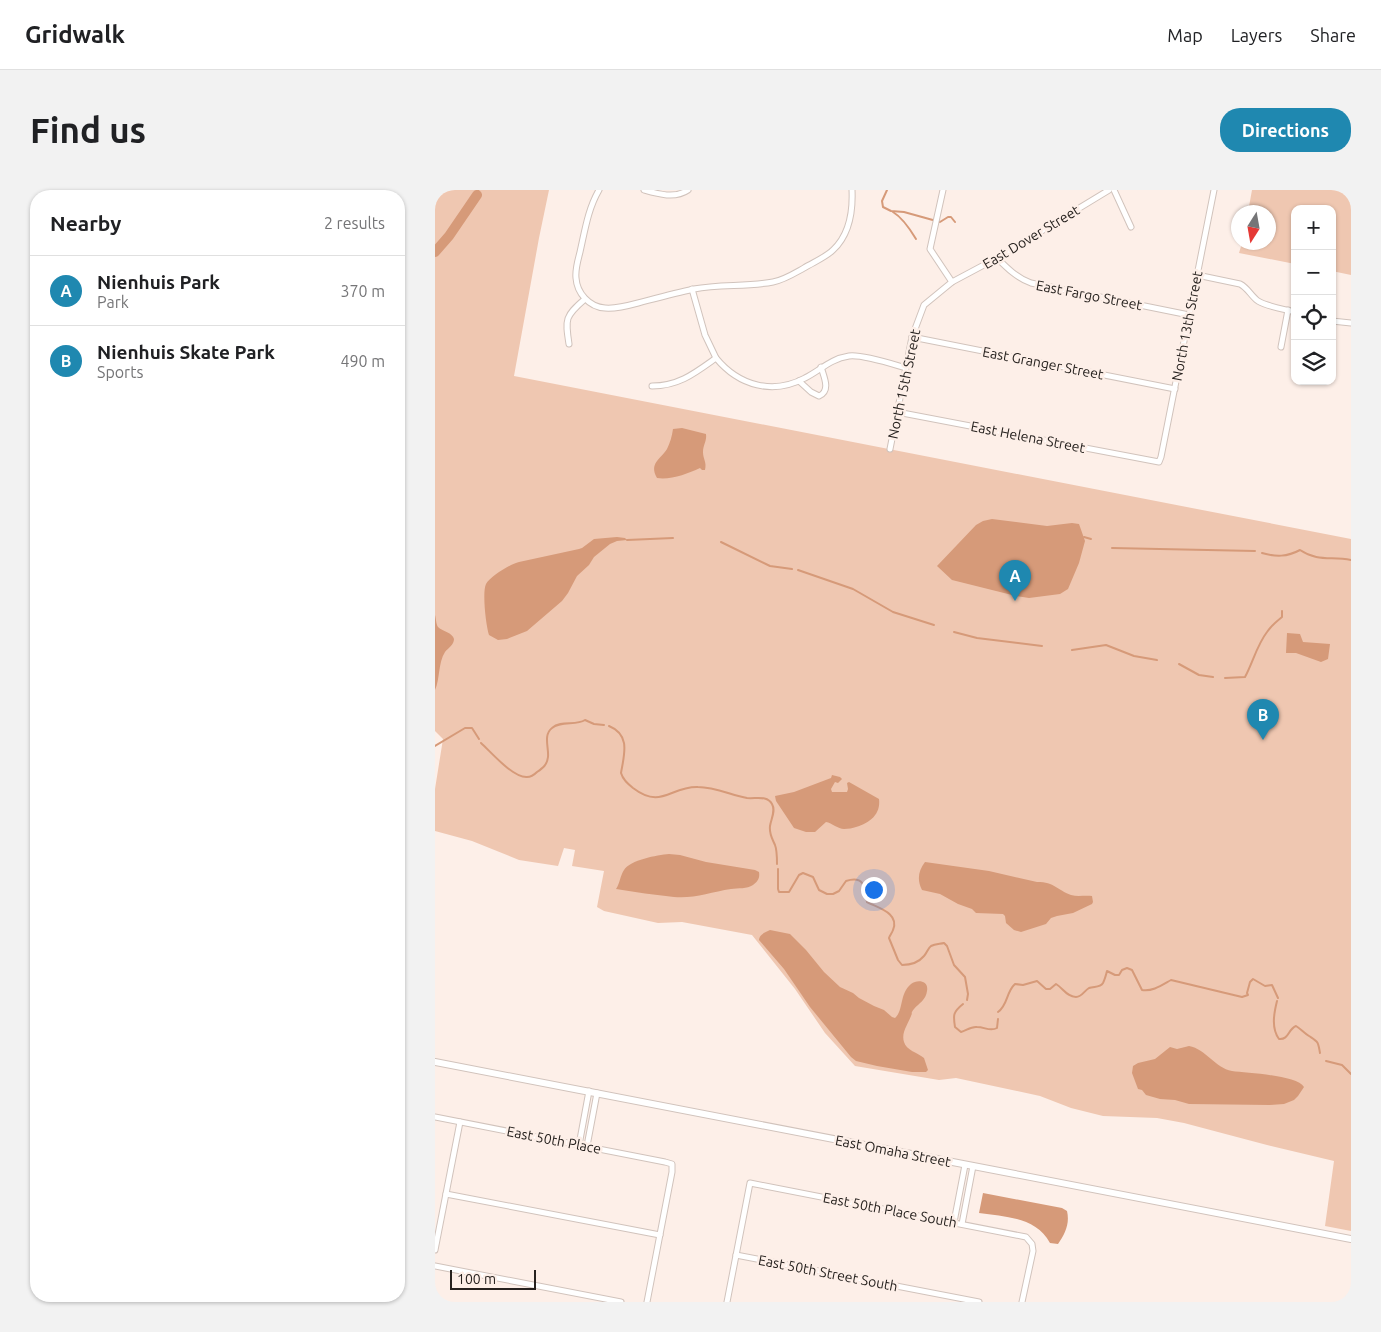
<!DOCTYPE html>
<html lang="en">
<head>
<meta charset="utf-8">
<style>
	:root { --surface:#fff; --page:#f2f2f2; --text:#202124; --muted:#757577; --line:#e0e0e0; --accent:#1f88b0 }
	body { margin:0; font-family:Ubuntu,sans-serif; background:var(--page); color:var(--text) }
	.controls { position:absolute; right:15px; top:15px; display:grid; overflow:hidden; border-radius:10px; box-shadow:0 1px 4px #0004 }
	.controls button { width:45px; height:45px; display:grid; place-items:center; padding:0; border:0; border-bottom:1px solid var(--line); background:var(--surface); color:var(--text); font:25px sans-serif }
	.compass { position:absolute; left:796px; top:15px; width:45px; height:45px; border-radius:50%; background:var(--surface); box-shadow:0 1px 4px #0004; rotate:191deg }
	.scale { position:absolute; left:15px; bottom:12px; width:86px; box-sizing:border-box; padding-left:5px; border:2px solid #27221f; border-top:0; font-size:14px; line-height:18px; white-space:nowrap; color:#27221f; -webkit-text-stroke:4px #fdefe8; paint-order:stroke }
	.you { position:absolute; left:438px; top:699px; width:18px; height:18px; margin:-12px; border:4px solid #fff; border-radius:50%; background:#1a73e8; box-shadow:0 0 0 8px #1a73e833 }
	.badge { display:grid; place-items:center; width:32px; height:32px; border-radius:50%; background:var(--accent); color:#fff; font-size:16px; font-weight:700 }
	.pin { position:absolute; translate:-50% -41px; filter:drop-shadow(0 1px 2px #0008) }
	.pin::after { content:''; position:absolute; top:26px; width:18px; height:15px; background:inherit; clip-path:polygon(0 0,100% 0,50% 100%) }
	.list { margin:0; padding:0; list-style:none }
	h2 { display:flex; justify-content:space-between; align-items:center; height:65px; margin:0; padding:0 20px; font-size:21px }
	h2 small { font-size:16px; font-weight:400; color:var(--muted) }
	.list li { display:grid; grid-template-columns:32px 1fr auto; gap:15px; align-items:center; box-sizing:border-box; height:70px; padding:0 20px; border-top:1px solid var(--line) }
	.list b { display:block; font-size:19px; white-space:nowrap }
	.list p { margin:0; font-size:16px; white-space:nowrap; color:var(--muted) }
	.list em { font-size:16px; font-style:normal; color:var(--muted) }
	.icon { flex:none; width:28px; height:28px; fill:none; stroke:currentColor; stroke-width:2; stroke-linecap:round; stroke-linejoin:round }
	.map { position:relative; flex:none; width:916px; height:1112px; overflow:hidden; border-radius:20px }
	header { display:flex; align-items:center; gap:30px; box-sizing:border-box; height:70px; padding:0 25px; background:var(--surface); border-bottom:1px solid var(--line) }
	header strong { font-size:24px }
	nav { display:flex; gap:28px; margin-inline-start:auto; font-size:18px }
	.intro { display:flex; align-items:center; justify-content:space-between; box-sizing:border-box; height:120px; padding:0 30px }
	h1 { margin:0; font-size:35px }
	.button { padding:12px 22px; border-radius:20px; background:var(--accent); color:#fff; font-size:18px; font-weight:700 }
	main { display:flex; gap:30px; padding:0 30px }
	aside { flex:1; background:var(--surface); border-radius:20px; box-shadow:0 1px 4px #0004 }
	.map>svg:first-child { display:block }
	.green { fill:#efc7b1 }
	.water { fill:#d69a79 }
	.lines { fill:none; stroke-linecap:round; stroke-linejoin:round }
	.stream { stroke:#d69a79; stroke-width:2 }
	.river { stroke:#d69a79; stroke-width:10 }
	.minor-casing { stroke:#d1c3bc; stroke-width:7 }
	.tertiary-casing { stroke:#d1c3bc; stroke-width:8 }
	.minor { stroke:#fff; stroke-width:5 }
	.tertiary { stroke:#fff; stroke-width:6 }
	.labels { text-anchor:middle; stroke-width:5; stroke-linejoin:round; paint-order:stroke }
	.street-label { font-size:14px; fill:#27221f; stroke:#fdefe8 }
</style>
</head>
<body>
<header>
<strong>Gridwalk</strong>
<nav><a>Map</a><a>Layers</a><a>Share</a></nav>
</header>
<div class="intro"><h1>Find us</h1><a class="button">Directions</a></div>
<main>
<aside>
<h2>Nearby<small>2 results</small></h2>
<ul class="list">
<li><span class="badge">A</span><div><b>Nienhuis Park</b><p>Park</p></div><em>370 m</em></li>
<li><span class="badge">B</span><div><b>Nienhuis Skate Park</b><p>Sports</p></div><em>490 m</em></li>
</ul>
</aside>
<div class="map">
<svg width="916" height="1112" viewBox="0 0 916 1112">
	<rect width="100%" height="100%" fill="#fdefe8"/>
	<g class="green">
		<polygon points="0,0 114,0 104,48 79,186 916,349 916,1041 890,1036 899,971 832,955 749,933 722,928 668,926 636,918 605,906 521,888 504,890 420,876 390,843 360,799 317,745 247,732 223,733 169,721 162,717 169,681 137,676 140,660 129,658 123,676 84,670 37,651 0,641 0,599 8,549 0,541"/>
		<polygon points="817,0 916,0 916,85 897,81 897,19 860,19 860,74 804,63 807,53 834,52 834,22 813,22"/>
	</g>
	<g class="water">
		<path d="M247,238L271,244C272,251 268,255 268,262C268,269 272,272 270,280H267L265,278C252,284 236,290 222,288C214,273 225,270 232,259C235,253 237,246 238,239Z"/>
		<polygon points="557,329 612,336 637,333 644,334 650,351 644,373 633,399 625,404 594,408 581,406 517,390 502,376 541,335 548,331"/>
		<path d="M182,347L190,348L192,350L182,351L175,354L159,367L154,375L142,386L133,403L127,411L92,441L72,449L63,450L54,445C51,436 47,402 51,394C55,387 75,374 84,372L144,359L147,358L159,349Z"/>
		<path d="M0,425C1,428 1,434 3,437C7,441 18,443 19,449C19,455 13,458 10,462C3,473 5,489 0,500Z"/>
		<polygon points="852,443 865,444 868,452 895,454 893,469 886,472 861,463 851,463"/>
		<path d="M397,585L405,587L407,589L403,593L400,592L396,599L397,602H412L413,599L412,593L414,592L444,609C446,624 435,633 421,637C418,638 413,639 409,639C403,639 397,633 391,632L380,642H371L359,638L341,611L340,606L359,602L396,588Z"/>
		<path d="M234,664L245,665L271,672L320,680L324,682C325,688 323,691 318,695C312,699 303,698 296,699C276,702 258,709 239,707C220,705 200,702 181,699C185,693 185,686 189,680C195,670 222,665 234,664Z"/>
		<path d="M490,672L554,681L602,692C620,692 622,700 636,705C643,707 650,705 657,706L658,712L657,714L638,723L622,726L616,728L611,734L586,742L579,740L571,733L570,726L568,724L541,723L537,719L523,714L505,704L487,700C482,690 483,681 490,672Z"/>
		<path d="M335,740L355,744L371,760L389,782L405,797L418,803L424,808L439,816L449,820L457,827L460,828C469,820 464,804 476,794C483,789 494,791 492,801C491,810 484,813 479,819C475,824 478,822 476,826C473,834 466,843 469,852C471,860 483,863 489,868L493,880L491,882H477L442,876L421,871L416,867L375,817L349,779L324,750C324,745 330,742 335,740Z"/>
		<path d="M754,856C771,859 780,878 797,881C812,883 862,885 869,897L863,906L859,910L849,914L835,915L754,914L740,910L725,909L711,905L707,900L703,899L697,883L698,876L703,873L720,869L735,857L742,859Z"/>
		<path d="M548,1003L627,1018L632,1021C635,1034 630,1044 623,1054L615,1053C601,1027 571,1027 544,1023Z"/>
	</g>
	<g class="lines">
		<g class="stream">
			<polyline points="452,0 447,11 448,17 456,21 469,22 505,32 513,27 516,27 520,32"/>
			<polyline points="42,5 43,0"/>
			<path d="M458,22C468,28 475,39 481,49"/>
			<polyline points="649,347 656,349"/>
			<polyline points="192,350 238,348"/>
			<polyline points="286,352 335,376 357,379"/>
			<polyline points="677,358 820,361"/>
			<path d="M827,363C841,367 852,367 865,360C883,372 896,366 916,370"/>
			<polyline points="363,380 418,399 458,422 499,435"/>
			<polyline points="519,442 542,448 607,456"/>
			<polyline points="637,460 671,455 699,466 722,470"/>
			<polyline points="744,474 764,485 778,487"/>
			<path d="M790,488L810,487C818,472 822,455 832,442C836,436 842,431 847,427V421"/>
			<path d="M174,536C196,545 189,565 186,583C188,590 193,594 198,598C227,620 235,596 263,597C280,597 296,605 312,608C321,609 332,605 337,614C341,621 336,629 335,636C334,644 337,648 340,655C342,660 342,668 342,674"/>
			<path d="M46,553C56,562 78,588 92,587C96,587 99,585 102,582C108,578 112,575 113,567C114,558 108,545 117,538C126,530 141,536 150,530L159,534L169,535"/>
			<polyline points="0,556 30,538 37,538 44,549"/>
			<path d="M343,679V699L344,702H354L364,685L368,683L378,687L384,700L392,704H398L404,701L411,691C430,685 430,698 432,712C443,718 465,723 458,740C457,743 455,745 454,748L463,770L467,775C475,775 484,772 489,766C492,763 493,758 496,756C500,754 505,754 509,753L512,756L519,775L530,787L533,804L532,810"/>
			<path d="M842,811C839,823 836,838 844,849C854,850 853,839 861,836C866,839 869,843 874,846C883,852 883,851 885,863"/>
			<path d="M528,814C518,822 518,825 520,837L526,842C531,841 536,836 542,837C550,837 555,842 562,838L563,829"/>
			<path d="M563,822C573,815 571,802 580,794L588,795L602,791L611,799H615L621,794C628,798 632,807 641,807C647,807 649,801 654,798C659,796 665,798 668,793C670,789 671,785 672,781L680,785H684L687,780L692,778L697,780L707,800C717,802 727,795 736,790L807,807L813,805L812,803L815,792L818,789L830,796L837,795L843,808"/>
			<polyline points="891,871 907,875 916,884"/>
		</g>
		<polyline class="river" points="0,62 14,46 42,5"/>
		<defs>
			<g id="minor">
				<path d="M164,0C153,19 150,40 145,62C143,70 140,79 141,88C142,103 154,117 170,118C181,119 192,116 203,113C222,108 240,103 259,99C285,94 312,97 338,92C349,90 360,83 369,78C379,72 391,67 398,60C415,44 418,22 417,0"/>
				<path d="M209,0C223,4 240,9 253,0"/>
				<polyline points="508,0 495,59 517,92"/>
				<polyline points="679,0 696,37"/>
				<path d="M562,68C572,78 582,88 596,93L754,125"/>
				<path d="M762,85L805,94C813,98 816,106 823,111C833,117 849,119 860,122"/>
				<polyline points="257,99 270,145 281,168"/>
				<polyline points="897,131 916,133"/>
				<polyline points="477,147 740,199"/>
				<path d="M134,154C130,129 130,126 150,109"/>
				<polyline points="846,157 853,120"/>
				<path d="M364,191L376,202L384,206C396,201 389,187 386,177"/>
				<path d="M217,196C244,196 260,183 281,168C304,196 338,205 370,188C386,180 395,169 414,166C427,164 457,174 471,178"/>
				<polyline points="462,222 724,272 726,267 779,0"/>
				<polyline points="455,259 477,147 489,115 517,92 562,68 674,0"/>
				<polyline points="0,927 230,972 237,974 237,982 212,1112"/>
				<polyline points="144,955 154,901"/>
				<polyline points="152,956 162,903"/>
				<polyline points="11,1004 225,1045"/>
				<polyline points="519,1032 530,975"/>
				<polyline points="527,1034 538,976"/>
				<polyline points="0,1060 25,932"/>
				<polyline points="301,1065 544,1112"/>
				<polyline points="0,1076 186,1112"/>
				<polyline points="292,1112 315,993 591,1047 597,1054 598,1061 587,1112"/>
			</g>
			<polyline id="tertiary" points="0,872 916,1049"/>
		</defs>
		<use href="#minor" class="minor-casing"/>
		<use href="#tertiary" class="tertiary-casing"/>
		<use href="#minor" class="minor"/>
		<use href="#tertiary" class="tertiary"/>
	</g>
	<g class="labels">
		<g class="street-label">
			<text transform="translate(596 47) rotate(-31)" y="5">East Dover Street</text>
			<text transform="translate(654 105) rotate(11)" y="5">East Fargo Street</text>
			<text transform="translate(752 136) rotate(-79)" y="5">North 13th Street</text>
			<text transform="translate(608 173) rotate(11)" y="5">East Granger Street</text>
			<text transform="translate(469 194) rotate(-78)" y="5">North 15th Street</text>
			<text transform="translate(593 247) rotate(11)" y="5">East Helena Street</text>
			<text transform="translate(119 950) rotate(11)" y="5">East 50th Place</text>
			<text transform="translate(458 961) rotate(11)" y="5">East Omaha Street</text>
			<text transform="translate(455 1020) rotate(11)" y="5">East 50th Place South</text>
			<text transform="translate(393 1083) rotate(11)" y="5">East 50th Street South</text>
		</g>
	</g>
</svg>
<div class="controls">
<button>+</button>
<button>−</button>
<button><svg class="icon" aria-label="locate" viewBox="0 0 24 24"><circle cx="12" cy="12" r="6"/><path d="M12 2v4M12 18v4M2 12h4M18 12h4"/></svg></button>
<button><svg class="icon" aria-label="layers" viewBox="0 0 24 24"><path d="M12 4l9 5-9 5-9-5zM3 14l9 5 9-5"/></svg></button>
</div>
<svg class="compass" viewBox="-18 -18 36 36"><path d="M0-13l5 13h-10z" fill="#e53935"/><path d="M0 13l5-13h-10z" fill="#757577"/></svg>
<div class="scale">100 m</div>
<div class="you"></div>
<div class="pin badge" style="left:580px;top:411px">A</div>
<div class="pin badge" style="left:828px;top:550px">B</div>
</div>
</main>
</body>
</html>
